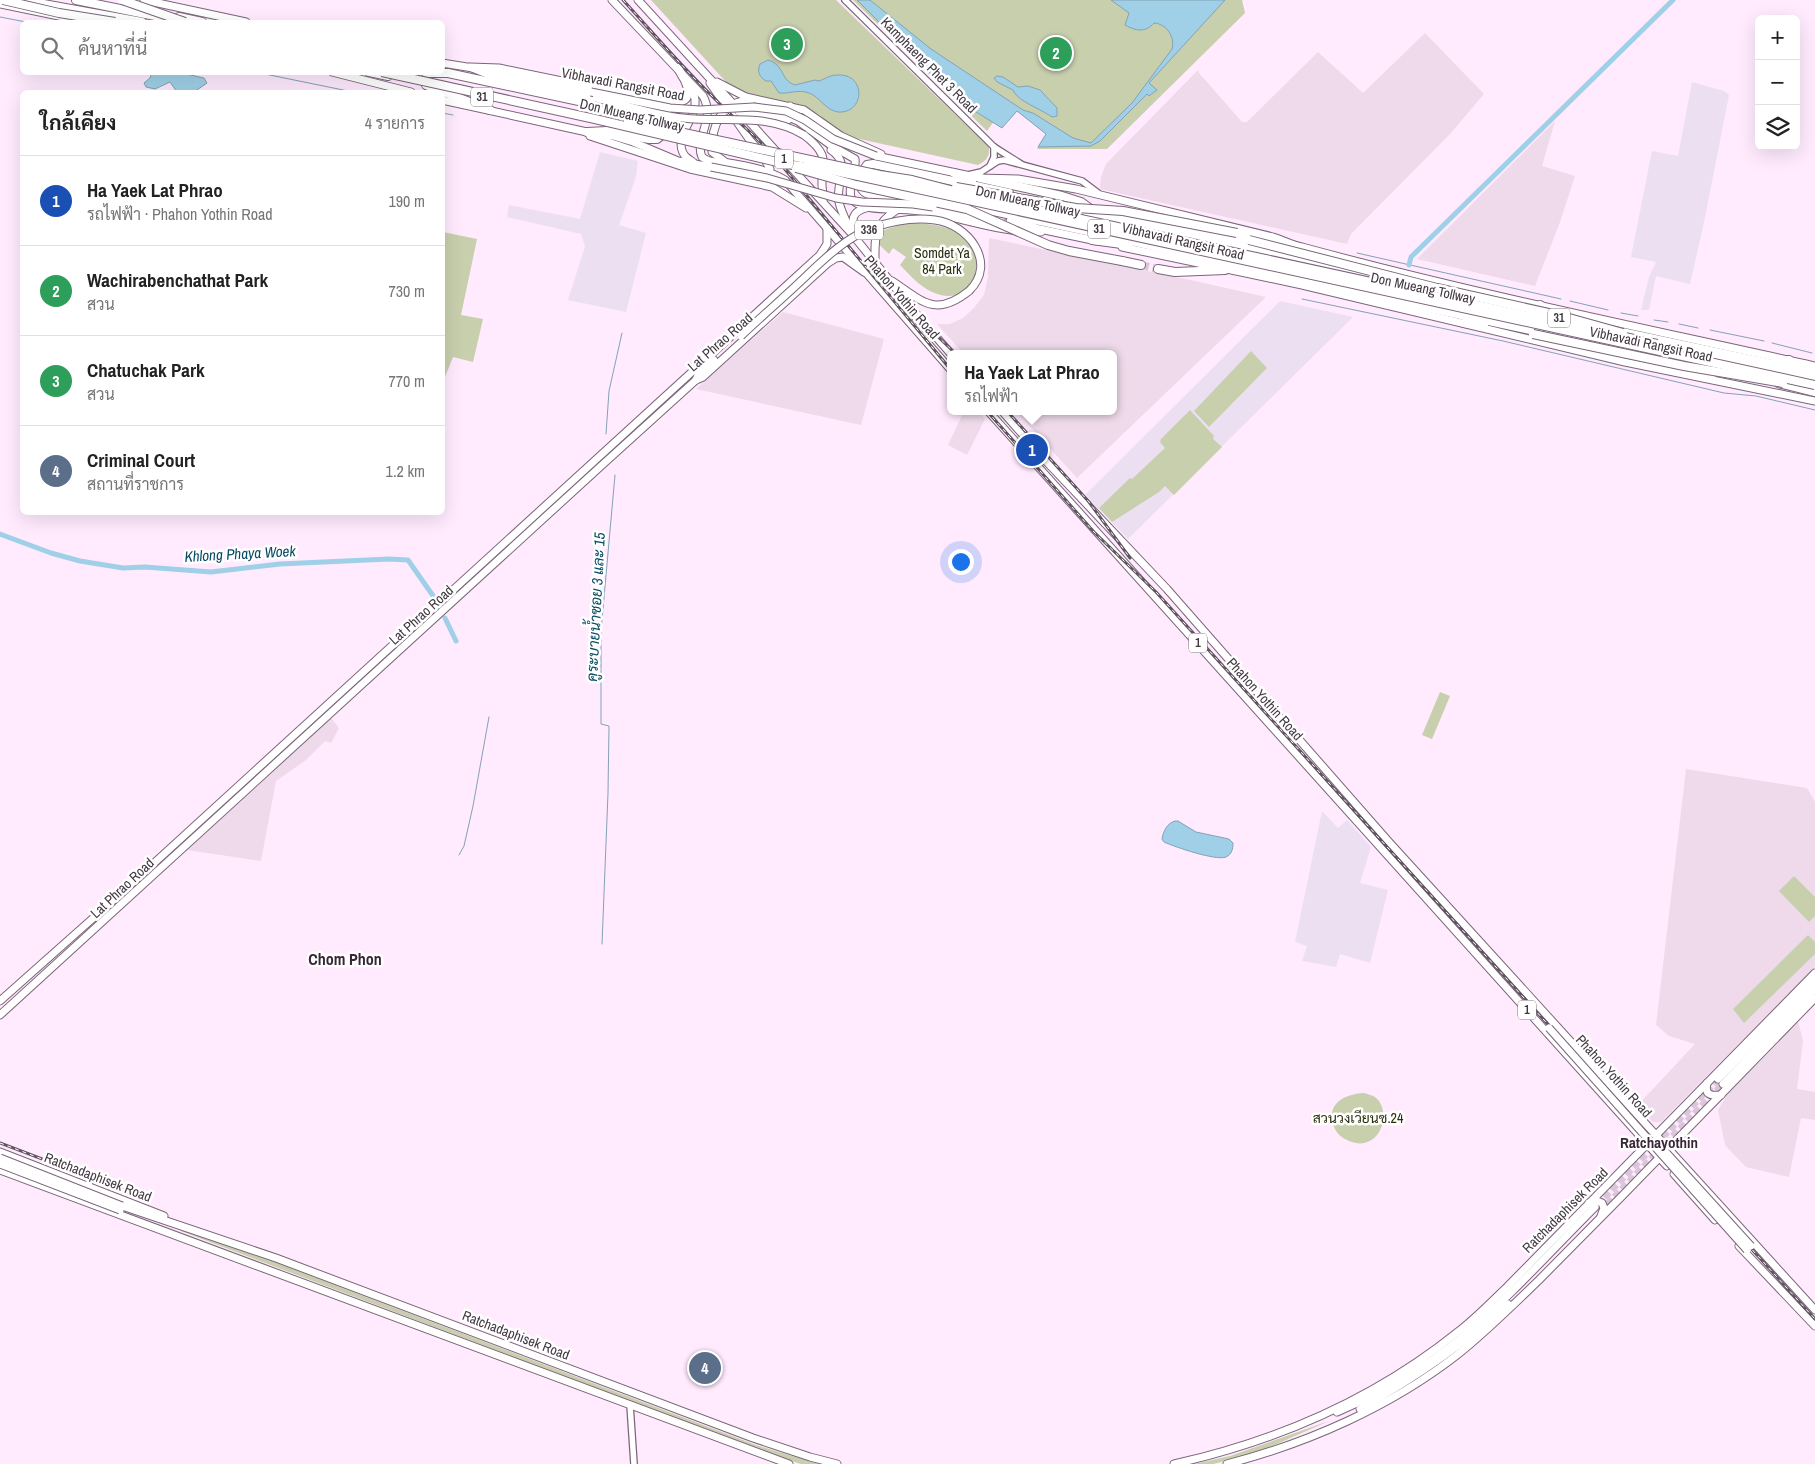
<!DOCTYPE html>
<html lang="th">
<head>
<meta charset="utf-8">
<style>
	:root { --surface:#fff; --page:#f2f2f2; --text:#222; --muted:#767676; --line:#e0e0e0; --accent:#d93025 }
	body { margin:0; font-family:"Archivo Narrow",Sarabun,sans-serif; background:var(--page); color:var(--text) }
	.controls { position:absolute; right:15px; top:15px; display:grid; overflow:hidden; border-radius:8px; box-shadow:0 5px 20px #0002 }
	.controls button { width:45px; height:45px; display:grid; place-items:center; padding:0; border:0; border-bottom:1px solid var(--line); background:var(--surface); color:var(--text); font:25px sans-serif }
	.you { position:absolute; left:960px; top:561px; width:18px; height:18px; margin:-12px; border:4px solid #fff; border-radius:50%; background:#1a73e8; box-shadow:0 0 0 8px #1a73e833 }
	.badge { display:grid; place-items:center; width:32px; height:32px; border-radius:50%; background:var(--accent); color:#fff; font-size:16px; font-weight:700 }
	.pin { position:absolute; translate:-50% -50%; border:2px solid #fff; box-shadow:0 1px 5px #0006 }
	.popup { position:absolute; left:947px; top:350px; width:170px; height:65px; box-sizing:border-box; display:grid; place-content:center; border-radius:8px; background:var(--surface); filter:drop-shadow(0 1px 4px #0005); font-size:16px; white-space:nowrap; color:var(--muted) }
	.popup b { font-size:19px; color:var(--text) }
	.popup::after { content:''; position:absolute; left:50%; top:100%; margin-left:-10px; border:10px solid transparent; border-top-color:var(--surface) }
	.list { margin:0; padding:0; list-style:none }
	h2 { display:flex; justify-content:space-between; align-items:center; height:65px; margin:0; padding:0 20px; font-size:21px }
	h2 small { font-size:16px; font-weight:400; color:var(--muted) }
	.list li { display:grid; grid-template-columns:32px 1fr auto; gap:15px; align-items:center; box-sizing:border-box; height:90px; padding:0 20px; border-top:1px solid var(--line) }
	.list b { display:block; font-size:19px; white-space:nowrap }
	.list p { margin:0; font-size:16px; white-space:nowrap; color:var(--muted) }
	.list em { font-size:16px; font-style:normal; color:var(--muted) }
	.icon { flex:none; width:28px; height:28px; fill:none; stroke:currentColor; stroke-width:2; stroke-linecap:round; stroke-linejoin:round }
	.map { position:relative; flex:none; width:1815px; height:1464px; overflow:hidden }
	.search { position:absolute; background:var(--surface); box-shadow:0 5px 20px #0002; left:20px; top:20px; width:425px; height:55px; display:flex; align-items:center; gap:12px; box-sizing:border-box; padding:0 18px; border-radius:8px; color:var(--muted); font-size:19px }
	.panel { position:absolute; background:var(--surface); box-shadow:0 5px 20px #0002; left:20px; top:90px; width:425px; height:425px; border-radius:8px }
	.map>svg:first-child { display:block }
	.commercial { fill:#eedaea }
	.education { fill:#eddff2 }
	.green { fill:#c8cfad }
	.water { fill:#9fd0e7; stroke:#83a2b6 }
	.lines { fill:none; stroke-linecap:round; stroke-linejoin:round }
	.stream { stroke:#83a2b6; stroke-width:1 }
	.canal { stroke:#9fd0e7; stroke-width:5 }
	.major-tunnel { stroke:#d9c6d8; stroke-width:7; stroke-dasharray:7 3.5; stroke-linecap:butt }
	.highway-tunnel { stroke:#d9c6d8; stroke-width:8; stroke-dasharray:8 4; stroke-linecap:butt }
	.minor-casing { stroke:#7b657a; stroke-width:8 }
	.major-casing { stroke:#7b657a; stroke-width:9 }
	.highway-casing { stroke:#7b657a; stroke-width:10 }
	.minor { stroke:#fff; stroke-width:5.5 }
	.major { stroke:#fff; stroke-width:7 }
	.highway { stroke:#fff; stroke-width:8 }
	.rail-casing { stroke:#605460; stroke-width:3 }
	.rail { stroke:#fff; stroke-width:1; stroke-dasharray:4; stroke-linecap:butt }
	.major-bridge-casing { stroke:#7b657a; stroke-width:9; stroke-linecap:butt }
	.highway-bridge-casing { stroke:#7b657a; stroke-width:10; stroke-linecap:butt }
	.major-bridge { stroke:#fff; stroke-width:7 }
	.highway-bridge { stroke:#fff; stroke-width:8 }
	.labels { text-anchor:middle; stroke-width:5; stroke-linejoin:round; paint-order:stroke }
	.shield { fill:#fff; stroke:#7b747b; stroke-width:1 }
	.shield-label { font-size:12px; font-weight:bold; fill:#423842 }
	.street-label { font-size:14px; fill:#423842; stroke:#fff }
	.park-label { font-size:14px; fill:#292e0b; stroke:#fff }
	.water-label { font-size:15px; font-style:italic; fill:#074a61; stroke:#fff }
	.neighbourhood-label { font-size:15px; font-weight:bold; fill:#392638; stroke:#fff }
	.quarter-label { font-size:16px; font-weight:bold; fill:#392638; stroke:#fff }
</style>
</head>
<body>
<div class="map">
<svg width="1815" height="1464" viewBox="0 0 1815 1464">
	<rect width="100%" height="100%" fill="#ffeafe"/>
	<g class="commercial">
		<polygon points="1425,33 1484,94 1450,134 1351,234 1347,244 1100,189 1101,177 1106,164 1198,70 1199,73 1242,122 1247,122 1318,52 1363,93"/>
		<polygon points="1555,121 1542,166 1575,176 1560,222 1535,286 1417,259"/>
		<polygon points="989,238 1195,281 1266,297 1077,478 1016,411 1113,411 1113,354 964,354 937,324 950,324 963,318 974,308 984,295 988,277"/>
		<polygon points="783,312 884,339 861,425 696,389"/>
		<polygon points="964,411 978,411 985,419 967,455 948,445"/>
		<polygon points="331,718 339,728 331,743 325,741 306,760 276,781 261,861 187,850"/>
		<polygon points="1686,769 1807,788 1815,802 1815,967 1661,1122 1653,1122 1637,1106 1695,1044 1669,1036 1656,1025"/>
		<polygon points="1798,1021 1803,1041 1797,1089 1815,1092 1815,1120 1801,1118 1789,1177 1746,1167 1725,1145 1718,1110 1730,1090"/>
	</g>
	<g class="education">
		<polygon points="1692,82 1724,91 1729,95 1704,222 1690,284 1656,276 1649,310 1641,310 1649,277 1656,262 1631,257 1652,151 1678,156"/>
		<polygon points="600,152 638,161 636,177 619,225 646,233 626,312 568,300 585,246 581,234 507,217 509,205 580,219"/>
		<polygon points="1280,301 1353,317 1128,539 1085,495"/>
		<polygon points="1322,811 1338,828 1347,820 1371,847 1360,883 1388,890 1370,963 1340,954 1336,967 1302,961 1307,946 1295,942"/>
	</g>
	<g class="green">
		<path d="M651,0H836L989,147C990,157 986,161 978,165L846,136L833,128L820,115L802,106L775,103L747,94L727,83Z"/>
		<polygon points="853,0 1242,0 1245,13 1107,149 1037,149 1046,134 1017,111 1006,123 997,117 987,131"/>
		<path d="M916,223C927,224 939,225 950,229C994,245 979,313 932,292C919,286 909,274 900,265L906,257L893,248L889,254L869,235L900,225Z"/>
		<polygon points="443,232 477,239 461,315 483,319 473,362 453,357 445,377 442,377"/>
		<polygon points="1251,351 1267,368 1209,427 1194,411"/>
		<polygon points="1190,410 1214,436 1213,439 1222,447 1174,495 1165,486 1159,492 1112,522 1099,508 1130,478 1132,479 1165,448 1160,442 1161,439"/>
		<polygon points="1440,692 1450,696 1432,739 1422,735"/>
		<polygon points="1794,876 1815,897 1815,916 1809,922 1779,891"/>
		<polygon points="1808,935 1815,942 1815,954 1744,1023 1733,1009"/>
		<path d="M1364,1093C1367,1094 1372,1095 1375,1097C1393,1110 1381,1154 1349,1141C1344,1139 1337,1134 1335,1129C1324,1105 1343,1094 1364,1093Z"/>
		<polygon points="180,1229 227,1244 756,1445 819,1464 801,1464 775,1456 181,1231"/>
		<polygon points="1329,1421 1254,1454 1213,1464 1194,1464 1230,1456"/>
	</g>
	<g class="water">
		<path d="M857,0H870L931,49L1023,110L1033,113L1073,138L1091,143L1132,103L1172,49C1175,37 1167,24 1154,23C1145,33 1136,31 1125,25L1129,13L1111,0H1225L1149,83L1157,90L1149,96L1147,94L1100,141L1091,146L1038,147L1046,134L1017,111L1002,128L968,107L938,81Z"/>
		<path d="M768,60C785,65 780,80 795,85L815,80L819,81C825,79 830,75 837,75C867,73 865,114 838,112C825,110 820,97 809,93C799,89 789,94 779,93L771,81H766C759,77 757,71 760,64Z"/>
		<polygon points="152,72 182,73 204,78 207,83 194,92 177,92 170,82 155,89 146,87 144,83 150,78"/>
		<path d="M997,76L1003,77L1018,87L1028,86L1040,90L1057,108V116L1052,117C1041,109 1017,101 1013,90L997,82L994,78Z"/>
		<path d="M1175,821H1178L1196,832L1229,839L1233,843C1233,849 1232,854 1226,857C1216,861 1175,847 1164,842L1162,839C1163,832 1167,823 1175,821Z"/>
	</g>
	<g class="lines">
		<g class="stream">
			<polyline points="0,17 26,22"/>
			<polyline points="255,72 353,92"/>
			<polyline points="442,113 453,115"/>
			<polyline points="1357,253 1561,299"/>
			<polyline points="1302,299 1503,341 1724,393 1756,396 1815,410"/>
			<polyline points="1570,301 1608,310"/>
			<polyline points="1621,313 1638,316"/>
			<polyline points="1654,320 1668,322"/>
			<polyline points="1679,324 1698,328"/>
			<polyline points="1710,330 1764,341"/>
			<polyline points="1772,343 1812,353"/>
			<polyline points="606,434 609,391 622,333"/>
			<polyline points="459,855 464,846 473,806 489,717"/>
			<polyline points="602,944 608,793 609,726 601,724 601,631 615,475"/>
		</g>
		<g class="canal">
			<polyline points="1409,265 1411,257 1673,0"/>
			<polyline points="0,534 51,553 80,561 123,568 145,567 211,572 280,564 389,559 408,560 436,600"/>
			<polyline points="445,618 456,641"/>
		</g>
		<g class="major-tunnel">
			<polyline points="1597,1205 1718,1079"/>
			<polyline points="1600,1212 1723,1084"/>
		</g>
		<polyline class="highway-tunnel" points="1141,265 1158,269"/>
		<defs>
			<g id="minor">
				<polyline points="845,0 986,139 994,147 1021,164"/>
				<polyline points="990,166 994,157 994,147"/>
				<polyline points="968,175 981,172 998,161 1004,160 1082,181 1098,193"/>
				<polyline points="630,1405 634,1464"/>
			</g>
			<g id="major">
				<polyline points="144,0 246,22"/>
				<path d="M612,0L703,96C716,119 694,139 702,157C710,164 719,161 729,163C747,166 769,170 785,180L951,370"/>
				<polyline points="638,0 852,234 923,322 951,354"/>
				<polyline points="0,4 88,22"/>
				<polyline points="442,63 473,68"/>
				<path d="M470,67L499,68L659,101C682,103 696,105 683,77"/>
				<polyline points="472,68 497,78 596,98"/>
				<polyline points="489,71 591,92"/>
				<polyline points="332,72 411,92"/>
				<polyline points="717,82 746,97 804,110 841,136 881,154"/>
				<polyline points="710,83 749,139 762,154 770,169 769,176"/>
				<path d="M689,85C693,91 696,97 695,104C695,120 672,139 685,156C688,159 692,161 694,163"/>
				<polyline points="442,100 587,132 613,136 633,142 678,161 711,167"/>
				<path d="M790,106L783,109L784,115L798,121L832,146L855,159C857,170 846,191 852,199C860,212 896,208 910,210C955,214 996,233 1041,232"/>
				<polyline points="739,112 776,116 788,120"/>
				<path d="M804,135C838,161 815,166 824,198"/>
				<polyline points="590,136 690,169 772,187 806,208"/>
				<path d="M831,150C852,164 835,182 839,202C841,212 847,222 851,232"/>
				<path d="M876,156L980,178L1018,179L1076,189L1273,237C1283,240 1292,245 1302,247C1471,293 1644,328 1815,366"/>
				<path d="M724,161L712,152C711,125 722,101 751,100"/>
				<polyline points="933,207 984,219"/>
				<polyline points="1005,224 1035,228 1097,241"/>
				<path d="M856,234C851,220 851,212 866,208"/>
				<polyline points="1122,247 1302,285 1625,362 1815,401"/>
				<path d="M875,263C875,236 873,225 898,209"/>
				<path d="M892,281C922,301 935,318 969,291"/>
				<polyline points="696,380 699,373 714,360"/>
				<polyline points="988,411 1667,1166"/>
				<polyline points="1002,411 1045,460 1167,589 1389,842 1815,1310"/>
				<polyline points="0,1001 118,896 820,255 827,244 827,228"/>
				<polyline points="0,1015 601,466 696,380 703,377 828,263 836,258 843,257 864,272"/>
				<polyline points="1718,1079 1815,981"/>
				<path d="M1707,1083C1704,1095 1711,1096 1721,1095"/>
				<polyline points="1723,1084 1815,989"/>
				<polyline points="0,1152 164,1216"/>
				<polyline points="0,1170 789,1464"/>
				<polyline points="1674,1174 1715,1220"/>
				<polyline points="1589,1203 1597,1201 1602,1203 1604,1208 1601,1216"/>
				<polyline points="122,1206 276,1258 753,1438 810,1457 837,1464"/>
				<polyline points="1739,1246 1815,1326"/>
				<path d="M1360,1409C1413,1379 1463,1346 1508,1304"/>
				<path d="M1337,1412C1381,1393 1424,1368 1461,1338C1509,1298 1551,1251 1595,1207"/>
				<path d="M1174,1464C1277,1441 1376,1398 1459,1331C1476,1318 1491,1302 1507,1287L1815,973"/>
				<path d="M1227,1464C1308,1443 1390,1407 1457,1355C1486,1332 1512,1306 1539,1280C1568,1251 1596,1222 1625,1193C1688,1128 1752,1063 1815,998"/>
			</g>
			<g id="highway">
				<polyline points="22,0 142,22"/>
				<polyline points="76,0 165,18"/>
				<polyline points="179,17 202,22"/>
				<polyline points="678,68 683,77"/>
				<polyline points="369,72 388,76"/>
				<polyline points="426,73 448,73 658,118 664,120 669,126 667,131 657,139 649,139 607,131 587,132"/>
				<polyline points="426,85 490,110"/>
				<polyline points="954,173 972,182"/>
				<polyline points="980,178 1062,196 1081,202 1092,210"/>
				<path d="M894,196C881,195 858,199 861,180C862,174 863,170 867,165L873,164L1009,193"/>
				<polyline points="960,204 1115,237 1235,266 1539,332"/>
				<polyline points="1045,206 1218,241 1425,288"/>
				<polyline points="1108,214 1249,240"/>
				<polyline points="1011,220 1035,228"/>
				<polyline points="1244,235 1299,247"/>
				<polyline points="1092,240 1129,245"/>
				<polyline points="1122,261 1141,265"/>
				<polyline points="1158,269 1175,272 1225,270"/>
				<polyline points="1540,305 1552,314"/>
				<polyline points="1464,323 1484,325"/>
				<polyline points="1617,331 1815,373"/>
				<polyline points="1659,345 1815,379"/>
				<polyline points="1774,362 1789,360"/>
				<polyline points="1694,369 1712,379"/>
				<polyline points="1778,383 1815,392"/>
			</g>
		</defs>
		<use href="#minor" class="minor-casing"/>
		<use href="#major" class="major-casing"/>
		<use href="#highway" class="highway-casing"/>
		<use href="#minor" class="minor"/>
		<use href="#major" class="major"/>
		<use href="#highway" class="highway"/>
		<defs>
			<g id="rail">
				<path d="M623,0C653,33 682,67 714,98C733,118 755,135 774,156L951,370"/>
				<polyline points="907,307 956,354"/>
				<polyline points="987,411 1094,532 1156,592 1815,1319"/>
				<polyline points="1007,411 1089,502 1130,558"/>
				<polyline points="0,1143 142,1197"/>
			</g>
		</defs>
		<use href="#rail" class="rail-casing"/>
		<use href="#rail" class="rail"/>
		<defs>
			<g id="major-bridge">
				<polyline points="591,92 670,108 700,110 754,107 786,111 805,120 833,139 876,156"/>
				<path d="M596,98C625,105 654,115 683,118C725,123 765,112 804,135"/>
				<polyline points="711,167 767,178 836,198 862,202 913,204 933,207"/>
				<path d="M741,336C761,317 782,299 802,280C823,260 845,238 872,228C892,221 914,217 935,220C968,224 998,263 969,291"/>
				<polyline points="1549,1028 1747,1250"/>
				<polyline points="1662,1148 1751,1246"/>
				<polyline points="0,1158 122,1206"/>
				<polyline points="0,1164 120,1210"/>
			</g>
			<g id="highway-bridge">
				<polyline points="3,0 59,13 115,22"/>
				<polyline points="122,0 185,22"/>
				<polyline points="382,72 595,119 786,164 835,171 1815,385"/>
				<polyline points="597,110 636,118"/>
				<polyline points="628,121 880,175 912,180 966,194 1657,344"/>
				<polyline points="796,168 856,185 967,209 1048,245 1069,251 1122,261"/>
				<polyline points="956,187 1076,208 1123,211 1237,233"/>
				<polyline points="1249,240 1437,288 1562,316 1623,333"/>
				<polyline points="1533,334 1684,366 1783,383"/>
			</g>
		</defs>
		<use href="#major-bridge" class="major-bridge-casing"/>
		<use href="#highway-bridge" class="highway-bridge-casing"/>
		<use href="#major-bridge" class="major-bridge"/>
		<use href="#highway-bridge" class="highway-bridge"/>
	</g>
	<g class="labels">
		<g class="shield">
			<rect x="471" y="87.5" width="22" height="19" rx="4"/>
			<rect x="775" y="149.5" width="18" height="19" rx="4"/>
			<rect x="1088" y="219.5" width="22" height="19" rx="4"/>
			<rect x="855" y="220.5" width="28" height="19" rx="4"/>
			<rect x="1548" y="308.5" width="22" height="19" rx="4"/>
			<rect x="1189" y="633.5" width="18" height="19" rx="4"/>
			<rect x="1518" y="1000.5" width="18" height="19" rx="4"/>
		</g>
		<g class="shield-label">
			<text x="482" y="101">31</text>
			<text x="784" y="163">1</text>
			<text x="1099" y="233">31</text>
			<text x="869" y="234">336</text>
			<text x="1559" y="322">31</text>
			<text x="1198" y="647">1</text>
			<text x="1527" y="1014">1</text>
		</g>
		<g class="street-label">
			<text transform="translate(929 65) rotate(45)" y="5">Kamphaeng Phet 3 Road</text>
			<text transform="translate(623 84) rotate(11)" y="5">Vibhavadi Rangsit Road</text>
			<text transform="translate(632 115) rotate(13)" y="5">Don Mueang Tollway</text>
			<text transform="translate(1028 201) rotate(12)" y="5">Don Mueang Tollway</text>
			<text transform="translate(1183 241) rotate(13)" y="5">Vibhavadi Rangsit Road</text>
			<text transform="translate(1423 288) rotate(12)" y="5">Don Mueang Tollway</text>
			<text transform="translate(902 297) rotate(49)" y="5">Phahon Yothin Road</text>
			<text transform="translate(720 342) rotate(-41)" y="5">Lat Phrao Road</text>
			<text transform="translate(1651 344) rotate(12)" y="5">Vibhavadi Rangsit Road</text>
			<text transform="translate(421 615) rotate(-42)" y="5">Lat Phrao Road</text>
			<text transform="translate(1265 699) rotate(48)" y="5">Phahon Yothin Road</text>
			<text transform="translate(122 888) rotate(-43)" y="5">Lat Phrao Road</text>
			<text transform="translate(1614 1076) rotate(48)" y="5">Phahon Yothin Road</text>
			<text transform="translate(98 1177) rotate(21)" y="5">Ratchadaphisek Road</text>
			<text transform="translate(1565 1210) rotate(-45)" y="5">Ratchadaphisek Road</text>
			<text transform="translate(516 1335) rotate(21)" y="5">Ratchadaphisek Road</text>
		</g>
		<g class="park-label">
			<text x="942" y="258">Somdet Ya<tspan x="942" dy="16">84 Park</tspan></text>
			<text x="1358" y="1123">สวนวงเวียนซ.24</text>
		</g>
		<g class="water-label">
			<text transform="translate(240 554) rotate(-3)" y="5">Khlong Phaya Woek</text>
			<text transform="translate(596 607) rotate(-87)" y="5">คูระบายน้ำซอย 3 และ 15</text>
		</g>
		<g class="neighbourhood-label">
			<text x="1659" y="1148">Ratchayothin</text>
		</g>
		<g class="quarter-label">
			<text x="345" y="965">Chom Phon</text>
		</g>
	</g>
</svg>
<div class="controls">
<button>+</button>
<button>−</button>
<button><svg class="icon" aria-label="layers" viewBox="0 0 24 24"><path d="M12 4l9 5-9 5-9-5zM3 14l9 5 9-5"/></svg></button>
</div>
<div class="you"></div>
<div class="pin badge" style="left:1032px;top:450px;background:#1a4fb4">1</div>
<div class="popup"><b>Ha Yaek Lat Phrao</b>รถไฟฟ้า</div>
<div class="pin badge" style="left:1056px;top:53px;background:#2e9e5b">2</div>
<div class="pin badge" style="left:787px;top:44px;background:#2e9e5b">3</div>
<div class="pin badge" style="left:705px;top:1368px;background:#5c6f8a">4</div>
<div class="search"><svg class="icon" aria-label="search" viewBox="0 0 24 24"><circle cx="10" cy="10" r="6"/><path d="M15 15l6 6"/></svg>ค้นหาที่นี่</div>
<section class="panel">
<h2>ใกล้เคียง<small>4 รายการ</small></h2>
<ul class="list">
<li><span class="badge" style="background:#1a4fb4">1</span><div><b>Ha Yaek Lat Phrao</b><p>รถไฟฟ้า · Phahon Yothin Road</p></div><em>190 m</em></li>
<li><span class="badge" style="background:#2e9e5b">2</span><div><b>Wachirabenchathat Park</b><p>สวน</p></div><em>730 m</em></li>
<li><span class="badge" style="background:#2e9e5b">3</span><div><b>Chatuchak Park</b><p>สวน</p></div><em>770 m</em></li>
<li><span class="badge" style="background:#5c6f8a">4</span><div><b>Criminal Court</b><p>สถานที่ราชการ</p></div><em>1.2 km</em></li>
</ul>
</section>
</div>
</body>
</html>
